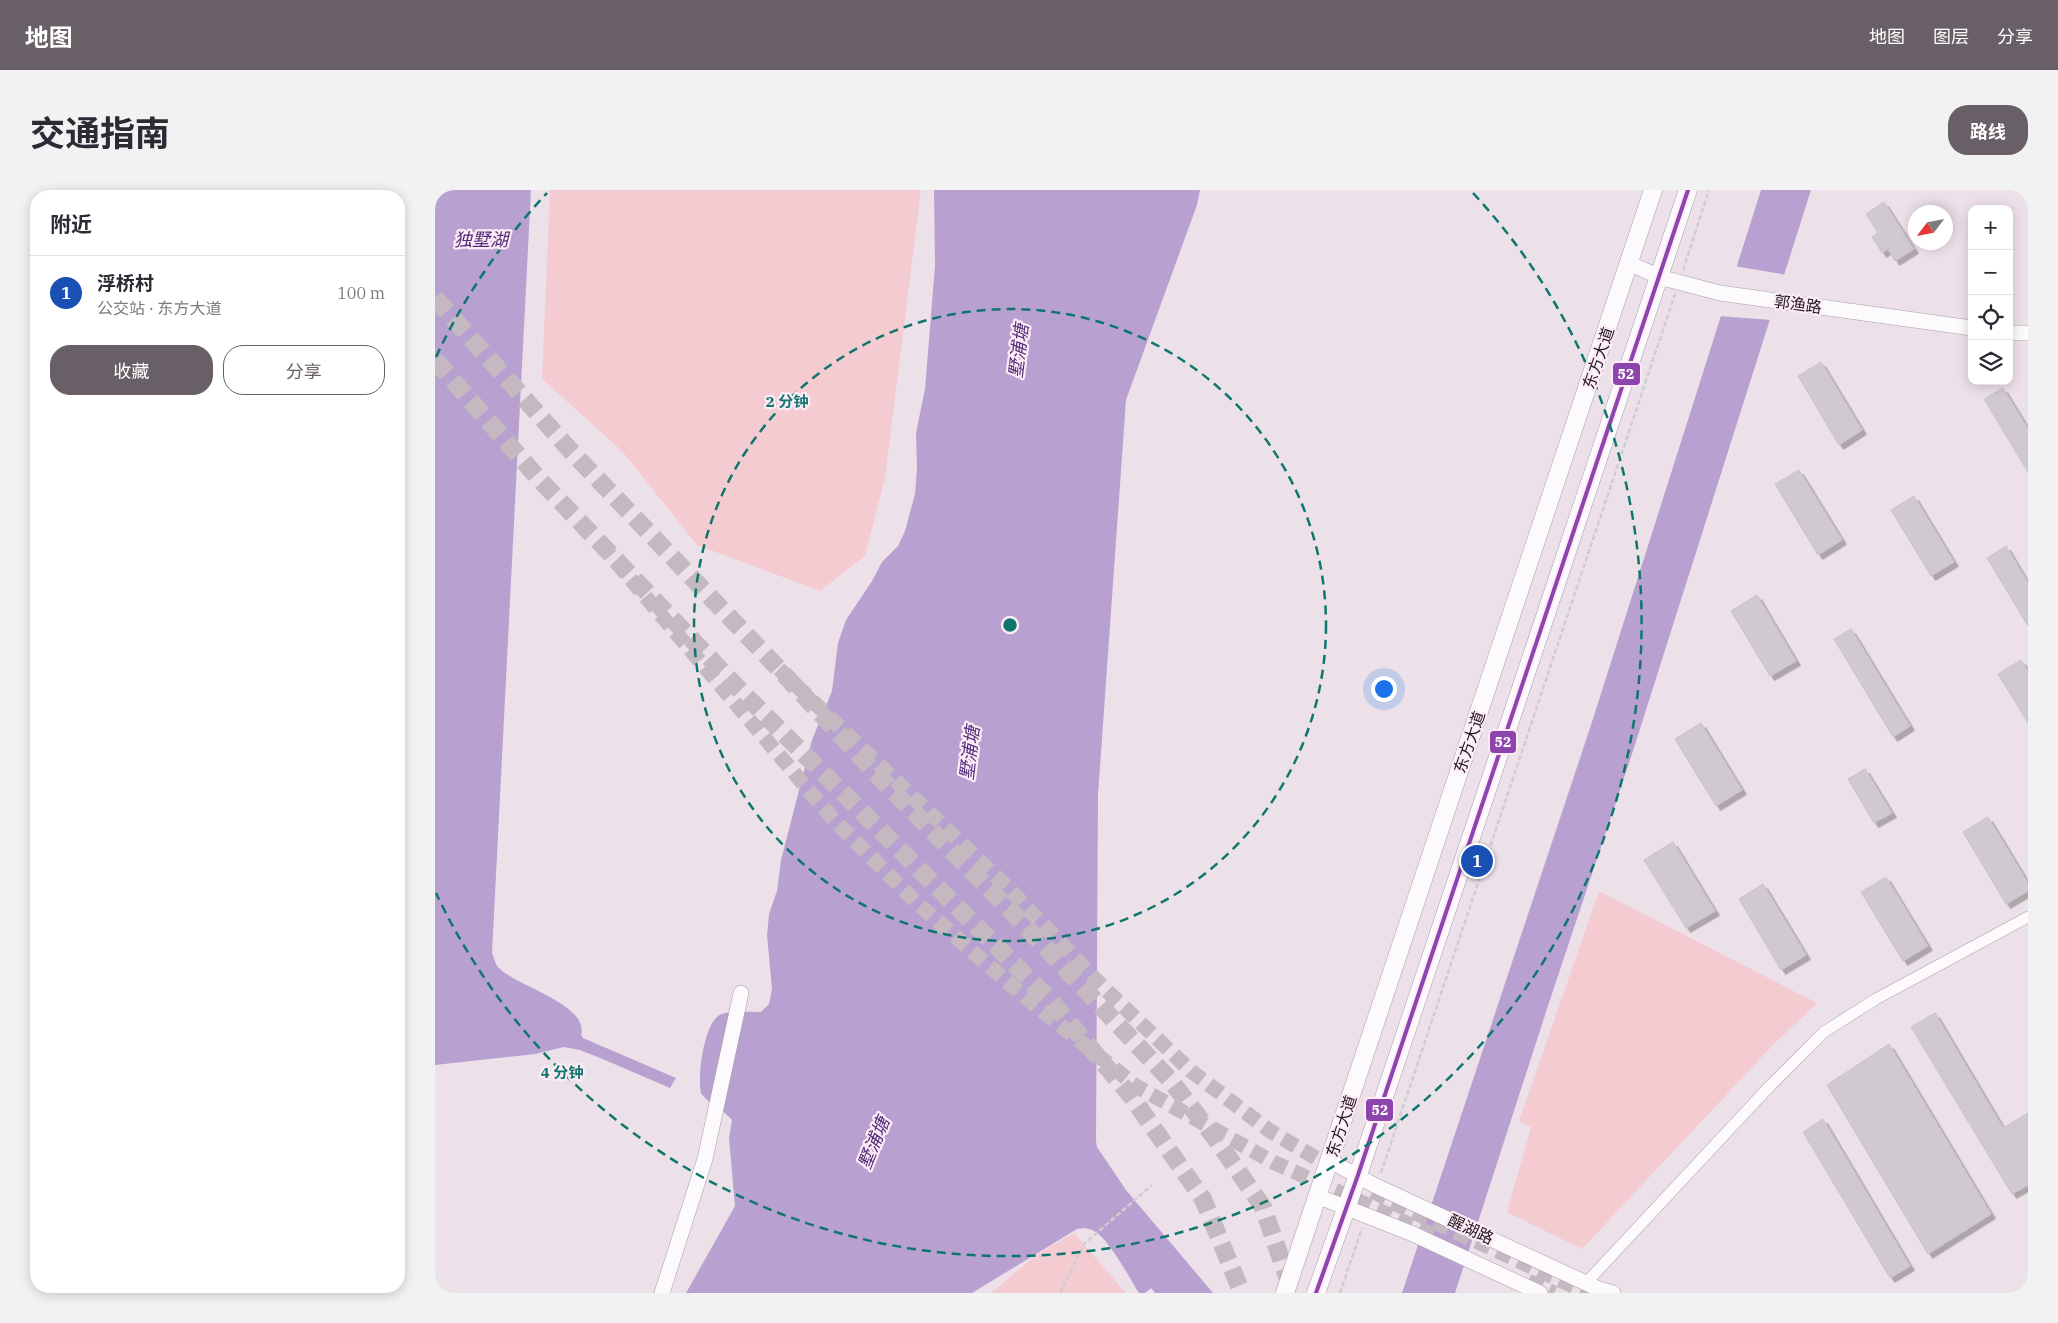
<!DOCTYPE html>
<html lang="zh">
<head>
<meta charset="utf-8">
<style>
	:root { --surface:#fff; --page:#f2f2f3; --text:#2b2b33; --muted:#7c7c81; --line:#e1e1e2; --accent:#686066 }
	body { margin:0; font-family:"IBM Plex Serif","Noto Sans SC",serif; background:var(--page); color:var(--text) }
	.controls { position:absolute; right:15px; top:15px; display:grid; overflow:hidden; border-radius:10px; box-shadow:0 2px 12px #0003 }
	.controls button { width:45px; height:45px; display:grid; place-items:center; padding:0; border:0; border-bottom:1px solid var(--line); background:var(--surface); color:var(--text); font:25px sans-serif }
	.compass { position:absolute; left:1473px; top:15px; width:45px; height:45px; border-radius:50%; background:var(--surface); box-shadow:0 2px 12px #0003; rotate:238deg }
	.you { position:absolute; left:948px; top:498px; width:18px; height:18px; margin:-12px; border:4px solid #fff; border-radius:50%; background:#1a73e8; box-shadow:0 0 0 8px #1a73e833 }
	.badge { display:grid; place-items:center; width:32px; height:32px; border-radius:50%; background:var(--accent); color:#fff; font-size:16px; font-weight:700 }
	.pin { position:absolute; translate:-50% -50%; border:2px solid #fff; box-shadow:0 1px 5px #0006 }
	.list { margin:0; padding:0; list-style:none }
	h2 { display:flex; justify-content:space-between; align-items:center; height:65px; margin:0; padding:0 20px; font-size:21px }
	h2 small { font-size:16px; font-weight:400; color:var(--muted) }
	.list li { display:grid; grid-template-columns:32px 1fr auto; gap:15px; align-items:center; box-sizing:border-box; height:75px; padding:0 20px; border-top:1px solid var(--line) }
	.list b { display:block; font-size:19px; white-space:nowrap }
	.list p { margin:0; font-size:16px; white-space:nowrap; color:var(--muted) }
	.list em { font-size:16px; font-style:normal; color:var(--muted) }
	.actions { display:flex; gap:10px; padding:15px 20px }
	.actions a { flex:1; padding:11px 0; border:1px solid var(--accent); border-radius:20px; text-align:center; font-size:18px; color:var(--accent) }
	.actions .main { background:var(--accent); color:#fff }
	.icon { flex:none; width:28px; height:28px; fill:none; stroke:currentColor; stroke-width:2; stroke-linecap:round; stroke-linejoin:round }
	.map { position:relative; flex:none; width:1593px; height:1103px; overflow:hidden; border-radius:20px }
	header { display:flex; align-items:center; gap:30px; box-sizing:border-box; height:70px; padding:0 25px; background:var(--accent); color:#fff }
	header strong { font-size:24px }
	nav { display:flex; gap:28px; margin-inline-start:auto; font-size:18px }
	.intro { display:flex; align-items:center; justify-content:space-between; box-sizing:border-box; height:120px; padding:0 30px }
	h1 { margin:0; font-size:35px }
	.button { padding:12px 22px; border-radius:20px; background:var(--accent); color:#fff; font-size:18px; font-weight:700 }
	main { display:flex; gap:30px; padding:0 30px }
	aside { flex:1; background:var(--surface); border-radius:20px; box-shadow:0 2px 12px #0003 }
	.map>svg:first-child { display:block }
	.green { fill:#f4cbd0 }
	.water { fill:#b8a1d1 }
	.pier { fill:#ede1e9 }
	.building { fill:#d1c9d0; stroke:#cac2c9; filter:url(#shadow) }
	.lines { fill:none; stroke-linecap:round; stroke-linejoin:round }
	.secondary-tunnel { stroke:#c4b9c1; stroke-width:15; stroke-dasharray:15 8; stroke-linecap:butt }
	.primary-tunnel { stroke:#c4b9c1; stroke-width:18; stroke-dasharray:18 9; stroke-linecap:butt }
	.street-casing { stroke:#a89ea4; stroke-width:12 }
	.secondary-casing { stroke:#a89ea4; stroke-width:16 }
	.primary-casing { stroke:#a89ea4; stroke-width:19 }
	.path { stroke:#d0cdcf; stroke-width:2.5; stroke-dasharray:5 2.5; stroke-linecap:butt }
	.street { stroke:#fcfafc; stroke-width:11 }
	.secondary { stroke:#fcfafc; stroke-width:15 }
	.primary { stroke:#fcfafc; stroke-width:18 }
	.bus-1-casing { stroke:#fdebf6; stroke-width:8 }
	.bus-1 { stroke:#8e44ad; stroke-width:4 }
	.ring { fill:none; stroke:#0f766e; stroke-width:2.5; stroke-dasharray:9 6 }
	.labels { text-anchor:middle; stroke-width:4.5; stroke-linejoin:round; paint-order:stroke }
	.street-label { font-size:16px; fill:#211a1f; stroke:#fdebf6 }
	.water-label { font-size:18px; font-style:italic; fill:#522c7a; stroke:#fdebf6 }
	.centre { fill:#0f766e; stroke:#fdebf6; stroke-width:2.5 }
	.ring-label { font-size:15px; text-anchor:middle; font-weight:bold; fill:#0f766e; stroke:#fdebf6; stroke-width:4.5; stroke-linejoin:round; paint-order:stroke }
	.line-badge { stroke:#fdebf6; stroke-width:2 }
	.badge-label { font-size:14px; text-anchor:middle; font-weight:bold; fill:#fff }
</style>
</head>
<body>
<header>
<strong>地图</strong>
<nav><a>地图</a><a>图层</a><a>分享</a></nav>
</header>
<div class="intro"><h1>交通指南</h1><a class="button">路线</a></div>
<main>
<aside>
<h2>附近<small></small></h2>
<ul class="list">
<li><span class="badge" style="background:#1a4fb4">1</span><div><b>浮桥村</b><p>公交站 · 东方大道</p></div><em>100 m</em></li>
</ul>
<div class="actions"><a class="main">收藏</a><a>分享</a></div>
</aside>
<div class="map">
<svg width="1593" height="1103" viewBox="0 0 1593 1103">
	<defs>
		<filter id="shadow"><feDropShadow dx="4.5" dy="4.5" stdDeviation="0" flood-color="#0004"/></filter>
	</defs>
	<rect width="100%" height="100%" fill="#ede1e9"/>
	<g class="green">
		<polygon points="115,0 486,0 450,288 430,366 385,401 262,355 187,261 107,189"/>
		<polygon points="1164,701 1382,813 1338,855 1147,1059 1072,1022 1096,937 1084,931"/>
		<polygon points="639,1043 691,1103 556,1103 601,1065"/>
	</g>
	<g class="water">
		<path d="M0,0H96L57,763C59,767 60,774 63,777C78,795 155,814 146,845L148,848L241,888L235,898L170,870L145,860L129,857L100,864L0,875Z"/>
		<path d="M499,0H765L762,15L691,210L663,605L661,951L662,957L691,1000L778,1103H720L716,1098L710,1103H704C695,1089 672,1045 657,1040C652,1038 647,1038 642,1039L537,1103H251L300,1016L294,948L297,930C288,919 273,914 266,903C262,887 269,829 287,824C296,821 315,822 326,822L334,814L337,799L332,745L334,724L342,701L346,670L377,550L397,501L403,453L411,430L437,391L447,372L463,356L470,341L480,304L482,278L481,243L490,199L500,76Z"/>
		<polygon points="1326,0 1376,0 1198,561 1111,822 1020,1103 967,1103 1157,532"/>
	</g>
	<polygon class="pier" points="1299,76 1352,85 1337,130 1283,126"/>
	<g class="building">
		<polygon points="1449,12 1479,59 1460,71 1453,59 1447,63 1437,47 1443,43 1431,24"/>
		<polygon points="1386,172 1427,240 1404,255 1363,186"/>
		<polygon points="1568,198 1593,239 1593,282 1549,209"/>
		<polygon points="1364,280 1407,350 1383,365 1340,294"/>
		<polygon points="1479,306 1519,372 1496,386 1456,320"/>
		<polygon points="1571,356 1593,393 1593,436 1552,368"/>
		<polygon points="1322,405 1361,471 1335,486 1296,421"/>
		<polygon points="1416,439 1475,536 1458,547 1399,449"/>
		<polygon points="1586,470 1593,481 1593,533 1563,484"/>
		<polygon points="1266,533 1307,600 1281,616 1240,549"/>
		<polygon points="1430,579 1457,623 1439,633 1413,589"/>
		<polygon points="1553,627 1593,693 1593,701 1571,714 1528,642"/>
		<polygon points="1238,652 1280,721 1251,738 1209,670"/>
		<polygon points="1451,687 1493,756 1468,771 1426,702"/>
		<polygon points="1328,694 1371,765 1346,780 1304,709"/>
		<polygon points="1500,823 1568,938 1593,923 1593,995 1577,1004 1476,837"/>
		<polygon points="1454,854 1556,1024 1493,1064 1392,895"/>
		<polygon points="1388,929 1475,1076 1455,1088 1368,942"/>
	</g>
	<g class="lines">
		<g class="secondary-tunnel">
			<polyline points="166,354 398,629 485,716 584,802 701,896 838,972 998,1045"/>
			<polyline points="344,479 571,696 668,797 756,881 835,941 903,981"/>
			<polyline points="938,1001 961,1014 1153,1103"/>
			<polyline points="1093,1091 1119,1103"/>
		</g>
		<g class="primary-tunnel">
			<polyline points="0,108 135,260 344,479 455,598 578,723 736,891 780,948 828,1017 856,1098"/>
			<polyline points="0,170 105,290 304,499 615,810 696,906 768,1009 807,1103"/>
		</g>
		<defs>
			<polyline id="street" points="1151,1093 1333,898 1389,842 1441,809 1593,727"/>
			<g id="secondary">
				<polyline points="1194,73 1224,87 1285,103 1537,138"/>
				<polyline points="1574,143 1593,143"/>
				<polyline points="895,971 941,996 1164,1099 1178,1103"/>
				<polyline points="882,1006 978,1044 1105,1103"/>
				<polyline points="227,1103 270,969 306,803"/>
			</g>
			<g id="primary">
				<polyline points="850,1103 1218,0"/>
				<polyline points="881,1103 923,985 1253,0"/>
			</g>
		</defs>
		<use href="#street" class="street-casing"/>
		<use href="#secondary" class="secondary-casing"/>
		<use href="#primary" class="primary-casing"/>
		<g class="path">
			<polyline points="1248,80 1274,0"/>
			<polyline points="946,983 1240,104"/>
			<polyline points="625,1103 649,1054 717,995"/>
			<polyline points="905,1103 927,1038"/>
		</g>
		<use href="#street" class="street"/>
		<use href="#secondary" class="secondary"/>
		<use href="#primary" class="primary"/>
		<defs>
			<polyline id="bus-1" points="881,1103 923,985 1253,0"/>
		</defs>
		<use href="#bus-1" class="bus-1-casing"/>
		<use href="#bus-1" class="bus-1"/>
	</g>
	<g class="ring">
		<circle cx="575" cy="435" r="316"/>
		<path d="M1 167A633 633 0 0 1 112 3M1038 3A633 633 0 1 1 1 703"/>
	</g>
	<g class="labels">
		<g class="street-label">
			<text transform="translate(1363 114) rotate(8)" y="6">郭渔路</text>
			<text transform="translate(1163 168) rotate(-71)" y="6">东方大道</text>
			<text transform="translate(1034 552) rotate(-71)" y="6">东方大道</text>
			<text transform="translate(906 936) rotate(-72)" y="6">东方大道</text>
			<text transform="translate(1036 1039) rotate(25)" y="6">醒湖路</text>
		</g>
		<g class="water-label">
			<text x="46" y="56">独墅湖</text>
			<text transform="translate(584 161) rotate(-83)" y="6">墅浦塘</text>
			<text transform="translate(535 563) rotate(-83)" y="6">墅浦塘</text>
			<text transform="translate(439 953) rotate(-68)" y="6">墅浦塘</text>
		</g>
	</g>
	<circle cx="575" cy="435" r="8" class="centre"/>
	<g class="ring-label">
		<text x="352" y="217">2 分钟</text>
		<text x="127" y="888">4 分钟</text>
	</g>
	<g class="line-badge">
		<rect x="1177" y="172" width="29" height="24" rx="5" fill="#8e44ad"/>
		<rect x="1054" y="540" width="28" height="24" rx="5" fill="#8e44ad"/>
		<rect x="930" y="908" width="29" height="24" rx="5" fill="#8e44ad"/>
	</g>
	<g class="badge-label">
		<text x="1191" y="189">52</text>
		<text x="1068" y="557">52</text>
		<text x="945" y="925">52</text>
	</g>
</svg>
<div class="controls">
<button>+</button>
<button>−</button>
<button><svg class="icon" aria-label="locate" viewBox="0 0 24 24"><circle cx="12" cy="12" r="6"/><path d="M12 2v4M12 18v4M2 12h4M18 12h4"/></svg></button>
<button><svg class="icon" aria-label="layers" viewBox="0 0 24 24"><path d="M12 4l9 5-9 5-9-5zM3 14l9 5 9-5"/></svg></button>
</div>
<svg class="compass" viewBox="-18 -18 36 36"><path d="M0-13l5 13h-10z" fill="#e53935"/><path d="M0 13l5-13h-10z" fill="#7c7c81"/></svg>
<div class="you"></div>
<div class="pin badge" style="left:1042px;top:671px;background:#1a4fb4">1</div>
</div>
</main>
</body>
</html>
